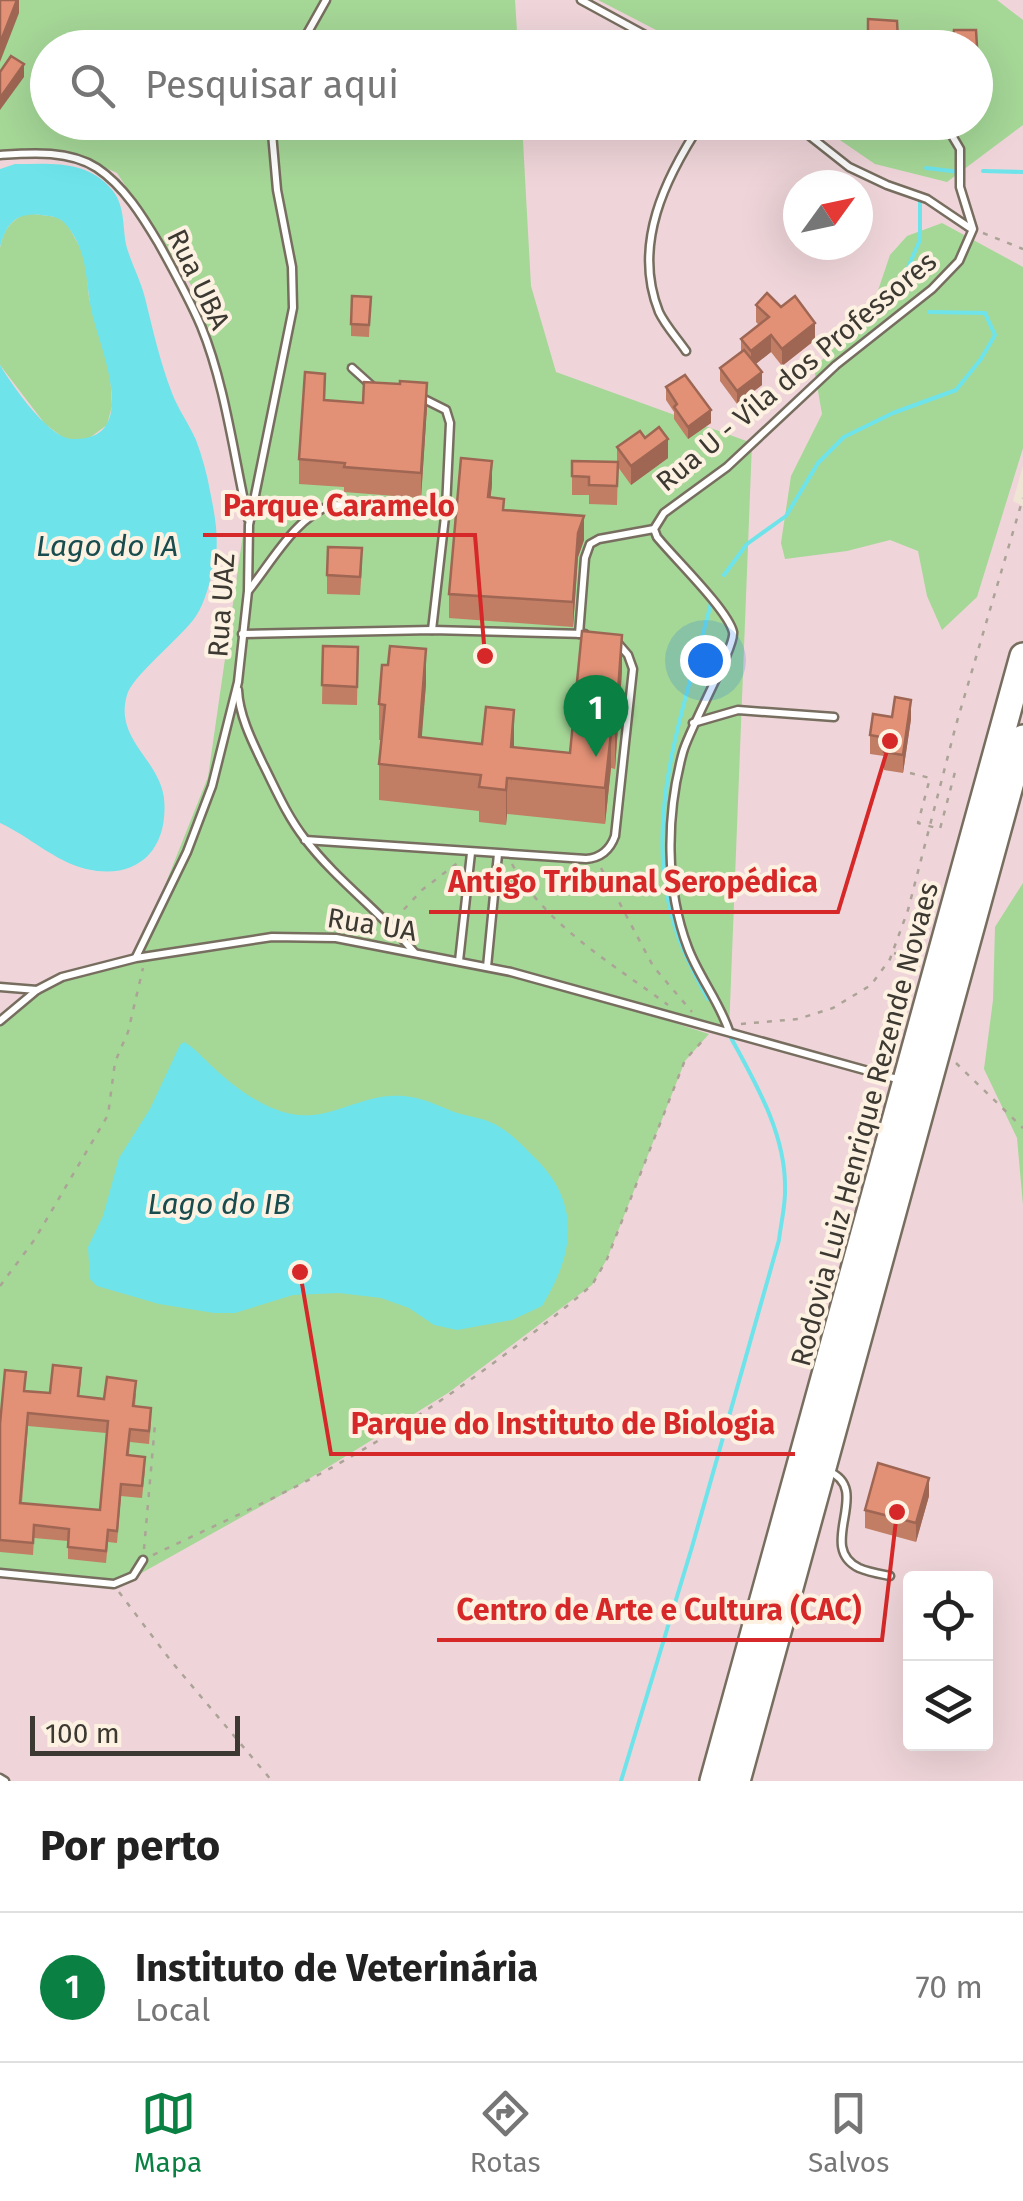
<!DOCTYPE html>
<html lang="pt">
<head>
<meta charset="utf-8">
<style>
	:root { --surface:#fff; --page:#f2f2f2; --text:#222; --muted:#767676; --line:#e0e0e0; --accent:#0b8043 }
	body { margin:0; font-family:"Fira Sans",sans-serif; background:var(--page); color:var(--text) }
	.controls { position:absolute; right:30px; bottom:30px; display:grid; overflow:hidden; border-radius:10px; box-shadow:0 10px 40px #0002 }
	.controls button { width:90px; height:90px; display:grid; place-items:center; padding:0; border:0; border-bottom:2px solid var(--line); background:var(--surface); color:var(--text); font:50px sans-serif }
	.compass { position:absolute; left:783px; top:170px; width:90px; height:90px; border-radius:50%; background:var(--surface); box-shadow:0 10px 40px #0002; rotate:57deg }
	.scale { position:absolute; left:30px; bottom:25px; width:210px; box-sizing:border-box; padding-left:10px; border:5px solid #3c3832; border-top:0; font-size:28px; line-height:35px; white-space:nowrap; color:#3c3832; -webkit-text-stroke:8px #fdf2e2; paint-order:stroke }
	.you { position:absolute; left:705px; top:660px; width:35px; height:35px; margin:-25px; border:8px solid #fff; border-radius:50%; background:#1a73e8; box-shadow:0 0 0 15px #1a73e833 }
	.badge { display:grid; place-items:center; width:65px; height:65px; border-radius:50%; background:var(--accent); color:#fff; font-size:32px; font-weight:700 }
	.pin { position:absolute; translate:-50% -82px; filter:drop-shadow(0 2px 5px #0008) }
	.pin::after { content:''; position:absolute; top:52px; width:35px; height:30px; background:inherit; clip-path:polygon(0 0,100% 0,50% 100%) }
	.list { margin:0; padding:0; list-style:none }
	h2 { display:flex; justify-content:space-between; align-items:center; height:130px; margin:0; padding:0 40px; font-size:42px }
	h2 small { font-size:32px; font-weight:400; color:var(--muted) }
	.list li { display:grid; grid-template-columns:65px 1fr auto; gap:30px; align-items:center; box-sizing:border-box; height:150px; padding:0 40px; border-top:2px solid var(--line) }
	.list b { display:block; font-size:38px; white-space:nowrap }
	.list p { margin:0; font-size:32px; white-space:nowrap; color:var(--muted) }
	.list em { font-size:32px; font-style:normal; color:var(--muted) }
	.icon { flex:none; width:55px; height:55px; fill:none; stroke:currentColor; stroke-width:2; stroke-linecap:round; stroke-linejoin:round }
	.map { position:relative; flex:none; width:1023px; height:1781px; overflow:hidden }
	.search { position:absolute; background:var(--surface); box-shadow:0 10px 40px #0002; left:30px; right:30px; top:30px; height:110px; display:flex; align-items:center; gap:25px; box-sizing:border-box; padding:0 35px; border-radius:55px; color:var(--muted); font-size:38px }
	.sheet { height:280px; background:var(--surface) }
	nav { display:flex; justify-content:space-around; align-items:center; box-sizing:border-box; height:140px; border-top:2px solid var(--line); background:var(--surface); font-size:28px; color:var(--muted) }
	nav a { display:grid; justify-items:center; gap:5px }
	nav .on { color:var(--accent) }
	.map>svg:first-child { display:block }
	.education { fill:#efd5d9; fill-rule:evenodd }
	.green { fill:#a5d797 }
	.water { fill:#6ee3ea }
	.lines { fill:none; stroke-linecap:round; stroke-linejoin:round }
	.stream { stroke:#6ee3ea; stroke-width:4 }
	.lane-casing { stroke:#776e60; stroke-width:11 }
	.highway-casing { stroke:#776e60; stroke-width:30 }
	.path { stroke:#aca397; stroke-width:2.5; stroke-dasharray:5 8; stroke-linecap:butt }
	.lane { stroke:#fff; stroke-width:6 }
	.highway { stroke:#fff; stroke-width:25 }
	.wall { fill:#c27d65; fill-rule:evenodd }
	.shaded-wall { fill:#9e6653 }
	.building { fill:#e29176; stroke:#9e6653; stroke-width:2.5; fill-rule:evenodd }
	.labels { text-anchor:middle; stroke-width:8; stroke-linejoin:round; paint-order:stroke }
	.street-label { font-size:28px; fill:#3c3832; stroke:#fdf2e2 }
	.water-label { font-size:30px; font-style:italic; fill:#184c4f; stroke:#fdf2e2 }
	.leader { fill:none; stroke:#d62828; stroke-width:4 }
	.callout-dot { fill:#d62828; stroke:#fdf2e2; stroke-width:4 }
	.callout-label { font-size:30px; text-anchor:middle; font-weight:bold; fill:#d62828; stroke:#fdf2e2; stroke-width:8; stroke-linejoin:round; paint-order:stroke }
</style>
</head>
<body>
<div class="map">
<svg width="1023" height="1781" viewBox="0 0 1023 1781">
	<rect width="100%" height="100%" fill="#f0e5d5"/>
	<path class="education" d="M0,0H1023V466L1013,501L1023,506V1781H0ZM48,48H976V122H48ZM798,185H858V245H798ZM910,1578H986V1744H910Z"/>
	<g class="green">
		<polygon points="0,0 515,0 518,47 48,48 48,122 522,123 531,286 556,372 752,443 729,1031 619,1005 709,1034 685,1061 607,1259 592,1285 448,1393 299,1485 129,1580 114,1584 0,1573 0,1021 37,990 62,977 136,958 208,777 243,534 244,494 224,388 191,285 117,173 66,150 0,152"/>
		<polygon points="598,0 997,0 1023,20 1023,125 947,182 875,164 815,123 976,122 976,48 689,47"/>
		<path d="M26,213L57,217L67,224L85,256L89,298L110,372L112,406L107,425L88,439H65L45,424L0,365V248C4,229 10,222 26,213Z"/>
		<polygon points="942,223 1023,267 1023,448 977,597 942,630 927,596 918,551 890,540 847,551 785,559 781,543 791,476 822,414 814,368 871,311 890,255 907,236"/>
		<polygon points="1023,883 1023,1205 1017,1138 984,1069 993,1000 995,927"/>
	</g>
	<g class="water">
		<path d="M15,164C50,164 88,159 113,191C126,208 122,229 127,248C132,265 141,281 145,298C153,330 160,362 172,393C178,409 189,424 196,440C202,456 207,474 210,491C215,515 220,542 214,566C210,581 205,603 196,616C182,637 132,676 127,695C114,739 159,759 164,798C169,849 138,881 86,869C54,861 29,836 0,823V365C12,385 49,439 73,439C142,441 100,348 92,313C85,282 89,254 68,227C61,217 53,216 41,215C16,212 6,224 0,247V169Z"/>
		<path d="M184,1042C195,1048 204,1059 213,1067C234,1087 262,1108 291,1114C329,1122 364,1092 403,1096C421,1097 437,1105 454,1112C465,1116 479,1117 490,1122C507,1129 519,1142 532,1155C581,1201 576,1251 542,1306L512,1320L457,1330L434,1325L409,1308L381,1298L339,1293L293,1295L235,1313H214L159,1304L97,1286L90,1279L88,1247L103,1216L119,1158L150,1109L180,1045Z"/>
	</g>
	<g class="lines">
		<g class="stream">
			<polyline points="926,168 960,172"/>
			<polyline points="983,171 1023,172"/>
			<polyline points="896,295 920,240 920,198"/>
			<polyline points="724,575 747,544 786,516 818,463 844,437 893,413 956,390 981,359 995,335 985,313 929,312"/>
			<path d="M708,999C697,979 686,958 678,936C638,824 684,712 711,603"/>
			<path d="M621,1781L692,1547L779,1240C781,1222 786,1204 785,1186C785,1131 754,1081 729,1034"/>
		</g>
		<defs>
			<g id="lane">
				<polyline points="581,0 669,48"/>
				<polyline points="299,48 326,0"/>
				<polyline points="792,122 849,167 887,185 927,199 970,228"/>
				<path d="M0,155C31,153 69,150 97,168C124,186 143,217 159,244C174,271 189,298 201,326C225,384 234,457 248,519"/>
				<path d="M686,351C677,338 665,325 659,312C632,245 665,178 702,122"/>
				<polyline points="352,368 372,386"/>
				<polyline points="422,398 446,410 450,423 446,508 432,630"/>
				<path d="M249,590C271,563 296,516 332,505L446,508"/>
				<polyline points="242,634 432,630 585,634"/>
				<polyline points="579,634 585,558 590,544 599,539 654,529"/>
				<path d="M238,690C239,715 252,741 263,764C276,790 287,816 305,839C337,881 381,912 414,952"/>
				<polyline points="693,723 738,710 834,717"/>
				<path d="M305,840L586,859C600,858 610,850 615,836L633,669L628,655L616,641"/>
				<polyline points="136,957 187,852 212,786 238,682 248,591 249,525 293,308 292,267 277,190 271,122"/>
				<polyline points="459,961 471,853"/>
				<polyline points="487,967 498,854"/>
				<polyline points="0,987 37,990"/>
				<polyline points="0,1021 37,990 62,977 136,958 272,937 336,938 511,972 897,1079"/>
				<path d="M729,1031C719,1001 699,977 688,948C665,888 666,814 683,752C690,727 736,646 733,632C728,610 673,557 657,537L654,529L664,513L727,467L836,365L932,289L959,261L973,229L960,187V149L944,122"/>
				<path d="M828,1471C874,1489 815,1547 859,1568C868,1572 880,1574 890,1576"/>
				<polyline points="0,1573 114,1584 133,1576 143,1560"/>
				<polyline points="0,1778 5,1781"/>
			</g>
			<g id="highway">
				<polyline points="713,1781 1023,656"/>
				<polyline points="737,1781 1023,738"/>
			</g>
		</defs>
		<use href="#lane" class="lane-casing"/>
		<use href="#highway" class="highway-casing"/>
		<g class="path">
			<polyline points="983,233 1023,249"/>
			<polyline points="910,773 930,778 918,823 940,829 955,772 959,773"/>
			<path d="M512,864C546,926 613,964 668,1005"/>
			<polyline points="601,868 653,966 692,1012"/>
			<polyline points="395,919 422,890 460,861"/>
			<polyline points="894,953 920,962"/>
			<polyline points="741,1024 798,1019 833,1008 871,985 890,959 908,910 956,725 1023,498"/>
			<polyline points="894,1049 903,956"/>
			<polyline points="956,1063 1023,1128"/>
			<polyline points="0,1286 35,1239 108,1115 115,1062 128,1032 143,968"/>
			<polyline points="144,1549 155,1424"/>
			<path d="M153,1555C222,1522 293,1491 359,1452C435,1408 510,1353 578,1297L592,1285L607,1259L685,1060L706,1037"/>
			<polyline points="119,1592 171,1661 272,1781"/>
		</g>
		<use href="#lane" class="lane"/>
		<use href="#highway" class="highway"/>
	</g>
	<g class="wall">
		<polygon points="868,19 897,21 898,40 953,41 954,30 976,30 978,81 976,81 976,48 868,48"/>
		<polygon points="371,297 369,337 351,336 351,324"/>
		<polygon points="756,305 815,340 782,366 771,352 755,364 762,385 737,404 720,381 720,368 741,352 741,339 759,325 756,322"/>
		<polygon points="666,387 711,423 688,439 674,419 674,412 666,400"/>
		<polygon points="325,400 427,407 421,498 344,492 344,487 299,484 299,459"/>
		<polygon points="645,438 668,458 631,485 618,467 617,505 589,504 589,495 572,495 572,461 617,462 617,447"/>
		<polygon points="492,485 490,498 504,510 584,540 578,557 573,627 449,618 449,594"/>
		<polygon points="362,567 360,595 327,594 327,575"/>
		<polygon points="323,646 358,647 357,705 322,704"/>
		<polygon points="622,671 615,769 611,768 605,824 507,814 506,825 479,822 479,811 379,800 379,764 381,740 379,740 379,704 426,684 421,738 570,753"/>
		<polygon points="911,719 903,773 884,770 884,756 870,754 870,735"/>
		<path d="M81,1381L79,1396L104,1399L136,1393L135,1406L151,1421L149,1444L130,1442L129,1455L145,1470L142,1498L121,1496L117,1543L108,1542L106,1563L68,1559V1541L34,1538L33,1555L0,1552V1424L26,1391L50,1393ZM28,1426L106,1433L100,1510L22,1503Z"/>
		<polygon points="929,1496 916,1542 865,1528 865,1510"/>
	</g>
	<g class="shaded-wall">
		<polygon points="17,0 19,0 19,13 0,62 0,43"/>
		<polygon points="24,64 24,77 0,110 0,98"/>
		<polygon points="815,323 815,340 782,366 782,349"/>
		<polygon points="771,335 771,352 751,368 751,351"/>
		<polygon points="762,372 762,385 737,404 737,391"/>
		<polygon points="427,383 427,407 421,498 421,473"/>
		<polygon points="711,410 711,423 688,439 688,427"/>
		<polygon points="668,439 668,458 631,485 631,466"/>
		<polygon points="492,461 492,485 488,521 488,497"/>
		<polygon points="584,516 584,540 578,557 573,627 573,602 578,533"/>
		<polygon points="622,635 622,671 615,769 615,733"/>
		<polygon points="426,649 426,684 419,773 419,737"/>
		<polygon points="911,700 911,719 903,773 903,755"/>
		<polygon points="514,710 514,746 511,783 511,747"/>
		<polygon points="611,733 611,768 605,824 605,788"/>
		<polygon points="507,778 507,814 506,825 506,790"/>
		<polygon points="929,1478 929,1496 916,1542 916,1523"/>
	</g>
	<g class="building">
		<polygon points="0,0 17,0 0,43"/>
		<polygon points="868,19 897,21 898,40 953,41 954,30 976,30 978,63 976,63 976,48 881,48 881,36 868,36"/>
		<polygon points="11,56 24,64 0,98 0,72"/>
		<polygon points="767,293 781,307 795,296 815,323 782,349 771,335 751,351 741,339 769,317 756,305"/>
		<polygon points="352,296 371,297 369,325 351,324"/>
		<polygon points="744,350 762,372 737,391 720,368"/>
		<polygon points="305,372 325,374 324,400 363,403 364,382 400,384 400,381 427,383 421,473 344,467 345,463 299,459"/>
		<polygon points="685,375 711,410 688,427 674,407 677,404 666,387"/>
		<polygon points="659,427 668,439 631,466 617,447 640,431 645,438"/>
		<polygon points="461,458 492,461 488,497 504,499 503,510 584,516 578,533 573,602 449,594"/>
		<polygon points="572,461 618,462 617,486 589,485 589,477 572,476"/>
		<polygon points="328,547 362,548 360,577 327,575"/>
		<polygon points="582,631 622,635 615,733 611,733 605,788 507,778 506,790 479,787 481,775 379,764 385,705 379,704 382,665 388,665 390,646 426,649 419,737 482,744 486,707 514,710 511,747 570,753"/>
		<polygon points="323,646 358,647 357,687 322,685"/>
		<polygon points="895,697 911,700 903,755 884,752 886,738 870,735 873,714 892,717"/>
		<path d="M53,1365L81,1368L78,1396L104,1399L107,1377L136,1381L133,1406L151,1408L149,1431L130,1429L127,1455L145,1457L142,1486L121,1484L117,1531L108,1530L106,1551L68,1547L69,1529L34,1525L33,1543L0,1540V1424L5,1370L26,1372L24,1391L50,1393ZM28,1413L108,1421L100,1510L20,1503Z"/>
		<polygon points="878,1463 929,1478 916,1523 865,1510"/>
	</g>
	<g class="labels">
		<g class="street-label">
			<text transform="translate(199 279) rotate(64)" y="10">Rua UBA</text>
			<text transform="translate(796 371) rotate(-40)" y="10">Rua U - Vila dos Professores</text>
			<text transform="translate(221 605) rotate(-86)" y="10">Rua UAZ</text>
			<text transform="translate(372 924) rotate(9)" y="10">Rua UA</text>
			<text transform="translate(864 1124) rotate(-75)" y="10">Rodovia Luiz Henrique Rezende Novaes</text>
		</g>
		<g class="water-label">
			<text x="107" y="556">Lago do IA</text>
			<text x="219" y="1214">Lago do IB</text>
		</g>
	</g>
	<path class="leader" d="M485 656L475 535H203M890 741L838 912H429M300 1272L331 1454H795M897 1512L882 1640H437"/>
	<g class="callout-dot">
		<circle cx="485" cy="656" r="10"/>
		<circle cx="890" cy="741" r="10"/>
		<circle cx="300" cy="1272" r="10"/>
		<circle cx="897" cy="1512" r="10"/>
	</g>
	<g class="callout-label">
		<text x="339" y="516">Parque Caramelo</text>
		<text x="633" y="892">Antigo Tribunal Seropédica</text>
		<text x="563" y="1434">Parque do Instituto de Biologia</text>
		<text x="659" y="1620">Centro de Arte e Cultura (CAC)</text>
	</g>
</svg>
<div class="controls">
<button><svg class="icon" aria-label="locate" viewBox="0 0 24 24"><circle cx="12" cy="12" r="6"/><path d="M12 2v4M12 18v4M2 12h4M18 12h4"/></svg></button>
<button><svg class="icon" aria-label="layers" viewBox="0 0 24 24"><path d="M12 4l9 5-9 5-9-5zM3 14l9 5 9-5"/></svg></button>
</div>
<svg class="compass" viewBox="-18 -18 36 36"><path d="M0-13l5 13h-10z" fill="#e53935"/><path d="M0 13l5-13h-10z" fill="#767676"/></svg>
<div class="scale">100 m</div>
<div class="you"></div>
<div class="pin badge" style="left:596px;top:757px">1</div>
<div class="search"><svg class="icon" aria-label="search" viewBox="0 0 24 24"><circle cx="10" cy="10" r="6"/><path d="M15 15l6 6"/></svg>Pesquisar aqui</div>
</div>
<section class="sheet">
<h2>Por perto<small></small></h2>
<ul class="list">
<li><span class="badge">1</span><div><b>Instituto de Veterinária</b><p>Local</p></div><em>70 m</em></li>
</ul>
</section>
<nav>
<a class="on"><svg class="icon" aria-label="map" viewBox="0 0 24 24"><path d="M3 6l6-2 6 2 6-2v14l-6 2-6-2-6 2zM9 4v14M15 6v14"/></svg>Mapa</a>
<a><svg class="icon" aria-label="directions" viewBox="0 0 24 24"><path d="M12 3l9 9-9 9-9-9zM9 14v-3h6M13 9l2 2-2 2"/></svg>Rotas</a>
<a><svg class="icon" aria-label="saved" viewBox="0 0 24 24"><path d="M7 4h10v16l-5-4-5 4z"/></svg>Salvos</a>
</nav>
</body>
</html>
